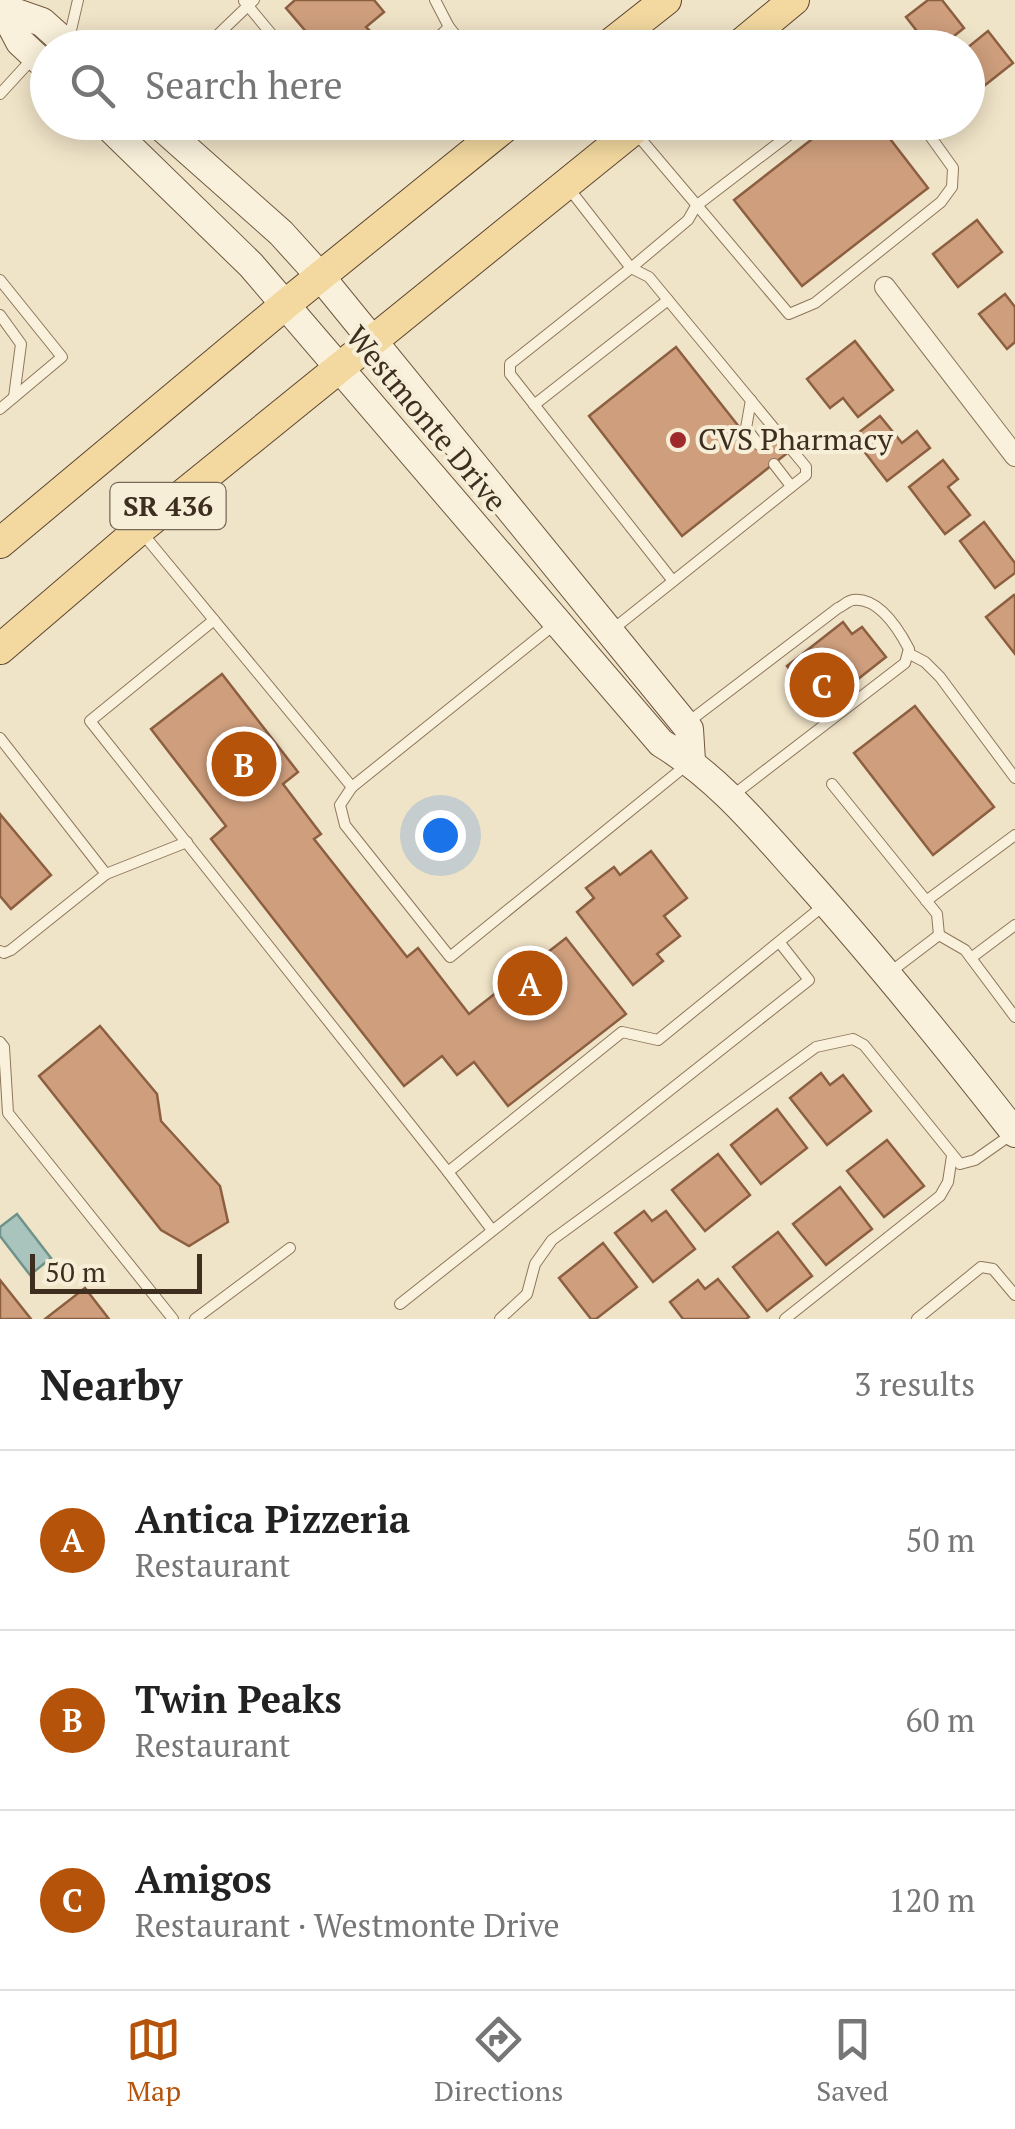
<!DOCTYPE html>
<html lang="en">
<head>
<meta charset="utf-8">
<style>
	:root { --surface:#fff; --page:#f2f2f2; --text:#222; --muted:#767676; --line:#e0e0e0; --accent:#b45309 }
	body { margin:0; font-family:"PT Serif",serif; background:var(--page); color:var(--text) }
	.scale { position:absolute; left:30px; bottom:25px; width:172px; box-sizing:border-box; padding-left:10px; border:5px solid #3d2e20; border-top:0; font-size:28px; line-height:35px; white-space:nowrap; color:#3d2e20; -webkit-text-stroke:8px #f7eed8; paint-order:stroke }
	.you { position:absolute; left:440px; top:835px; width:35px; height:35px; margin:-25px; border:8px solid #fff; border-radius:50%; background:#1a73e8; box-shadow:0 0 0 15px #1a73e833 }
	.badge { display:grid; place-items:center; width:65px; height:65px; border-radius:50%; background:var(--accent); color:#fff; font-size:32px; font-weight:700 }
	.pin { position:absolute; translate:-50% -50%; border:5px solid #fff; box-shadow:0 2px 10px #0006 }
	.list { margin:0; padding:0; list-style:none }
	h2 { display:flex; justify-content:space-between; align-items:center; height:130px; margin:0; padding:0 40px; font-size:42px }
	h2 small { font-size:32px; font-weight:400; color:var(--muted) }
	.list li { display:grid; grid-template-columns:65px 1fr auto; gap:30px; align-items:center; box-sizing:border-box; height:180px; padding:0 40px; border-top:2px solid var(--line) }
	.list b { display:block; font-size:38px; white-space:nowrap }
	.list p { margin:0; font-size:32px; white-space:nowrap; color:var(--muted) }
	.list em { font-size:32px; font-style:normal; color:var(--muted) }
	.icon { flex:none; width:55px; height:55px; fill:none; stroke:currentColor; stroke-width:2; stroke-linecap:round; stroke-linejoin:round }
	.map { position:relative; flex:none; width:1015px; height:1319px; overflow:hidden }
	.search { position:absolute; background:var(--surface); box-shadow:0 5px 25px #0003; left:30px; right:30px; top:30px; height:110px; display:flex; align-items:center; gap:25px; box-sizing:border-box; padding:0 35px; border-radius:55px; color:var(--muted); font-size:38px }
	.sheet { height:670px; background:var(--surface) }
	nav { display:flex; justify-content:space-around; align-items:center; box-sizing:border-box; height:140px; border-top:2px solid var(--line); background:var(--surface); font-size:28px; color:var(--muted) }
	nav a { display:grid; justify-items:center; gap:5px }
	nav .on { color:var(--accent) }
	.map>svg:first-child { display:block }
	.water { fill:#a9c4bc; stroke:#6f938a; stroke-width:2.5 }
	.building { fill:#cf9f7d; stroke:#8d5f41; stroke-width:2.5 }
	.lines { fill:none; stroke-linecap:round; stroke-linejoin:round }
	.lane-casing { stroke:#8d765c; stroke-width:12 }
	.street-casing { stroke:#8d765c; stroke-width:22 }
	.secondary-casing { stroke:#6f573f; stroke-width:30 }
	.primary-casing { stroke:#5b4430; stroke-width:32 }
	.lane { stroke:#faf1dc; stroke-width:10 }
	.street { stroke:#faf1dc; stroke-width:20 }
	.secondary { stroke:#faf1dc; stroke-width:28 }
	.primary { stroke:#f3d9a0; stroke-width:30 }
	.poi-dot { fill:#9e2a2b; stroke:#f7eed8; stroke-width:4 }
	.labels { text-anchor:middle; stroke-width:8; stroke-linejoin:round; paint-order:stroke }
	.shield { fill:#f7eed8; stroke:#756857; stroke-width:2.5 }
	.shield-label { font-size:28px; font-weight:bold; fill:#3d2e20 }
	.street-label { font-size:30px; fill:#3d2e20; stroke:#f7eed8 }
	.poi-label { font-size:30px; fill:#3d2e20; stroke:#f7eed8; text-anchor:start }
</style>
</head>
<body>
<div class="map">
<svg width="1015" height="1319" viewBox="0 0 1015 1319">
	<rect width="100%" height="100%" fill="#f0e4c8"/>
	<polygon class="water" points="17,1214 51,1258 30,1275 0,1236 0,1227"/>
	<g class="building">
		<polygon points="295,0 374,0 384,12 366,27 370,31 351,48 345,44 341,48 320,48 286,8"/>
		<polygon points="928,0 942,0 964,28 939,48 930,48 906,17"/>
		<polygon points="988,31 1013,63 984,86 968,65 967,48"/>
		<polygon points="834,122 877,122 928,188 802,286 734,200"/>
		<polygon points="977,220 1002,252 958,287 933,254"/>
		<polygon points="1005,294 1015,307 1015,342 1007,349 979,314"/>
		<polygon points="855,341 893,390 858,417 843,398 830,408 807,379"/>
		<polygon points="676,347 755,447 771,435 786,454 682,536 589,416"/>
		<polygon points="880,416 902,443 917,431 930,448 887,481 853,437"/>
		<polygon points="943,460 958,479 948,487 970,515 945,534 909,487"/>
		<polygon points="984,522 1015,563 1015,573 995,588 960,541"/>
		<polygon points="1014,595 1015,596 1015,654 986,617"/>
		<polygon points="843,622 852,634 862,627 886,657 820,709 787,666"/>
		<polygon points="222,674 298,772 283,784 321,834 314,839 407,957 418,948 469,1014 566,938 626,1014 508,1106 474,1062 457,1075 442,1056 404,1086 211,839 226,826 151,729"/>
		<polygon points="915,706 994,807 933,855 854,753"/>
		<polygon points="0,814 51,875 11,909 0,896"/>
		<polygon points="651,851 687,898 664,916 680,936 657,954 663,961 633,985 577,912 594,898 586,888 614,867 620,875"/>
		<polygon points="100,1026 157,1094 161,1121 220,1186 228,1222 189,1246 161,1230 39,1076"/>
		<polygon points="821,1073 830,1085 843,1075 871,1111 827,1145 790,1098"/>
		<polygon points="777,1109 807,1148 761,1184 731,1145"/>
		<polygon points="887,1140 924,1186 884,1217 847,1171"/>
		<polygon points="718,1154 750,1195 705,1231 672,1190"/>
		<polygon points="840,1187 872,1229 826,1265 793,1224"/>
		<polygon points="644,1211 652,1221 666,1211 695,1249 653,1282 615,1233"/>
		<polygon points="778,1232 812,1276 767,1311 733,1267"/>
		<polygon points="603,1243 637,1287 596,1319 591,1319 559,1278"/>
		<polygon points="718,1279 749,1317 746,1319 683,1319 670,1302 698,1280 705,1289"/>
		<polygon points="0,1280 31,1319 0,1319"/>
		<polygon points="85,1288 109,1319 45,1319"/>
	</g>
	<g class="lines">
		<defs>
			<g id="lane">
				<polyline points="244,1 283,48"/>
				<polyline points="449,27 466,48"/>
				<polyline points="68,43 78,0"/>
				<polyline points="204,48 254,0"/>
				<polyline points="427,48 449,27 435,0"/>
				<polyline points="0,94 34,57"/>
				<polyline points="634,131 789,314 815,303 941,202 952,187 953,168 920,122"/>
				<polyline points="567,186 631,268 649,277 806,467 806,475 612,630"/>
				<polyline points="0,280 62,357 0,409"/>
				<polyline points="0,315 21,344 14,397"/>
				<polyline points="751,400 746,428 759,445"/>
				<polyline points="534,405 668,300"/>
				<polyline points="774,464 791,486"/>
				<polyline points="143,534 352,787 555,624"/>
				<polyline points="673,581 510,374 510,364 631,268 688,220 696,206 806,122"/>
				<polyline points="214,620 90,721 448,1172 622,1032 658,1040 823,906"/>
				<polyline points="908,653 925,662 940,677 1015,778"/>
				<path d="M687,723L838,608C843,606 847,601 853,600C879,597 899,630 909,649L905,663L732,796"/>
				<polyline points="0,738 106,874 11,950 4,953 0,951"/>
				<polyline points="832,784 937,914 939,935"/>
				<polyline points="352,787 340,805 345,825 450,957 689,763"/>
				<polyline points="106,874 187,842"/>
				<polyline points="926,901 1015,835"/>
				<polyline points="971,958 1015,925"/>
				<polyline points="889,973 939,935 965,950 1015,1017"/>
				<polyline points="0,1042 4,1047 8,1113 173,1319"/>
				<polyline points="448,1172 492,1230"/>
				<polyline points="400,1304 809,980 780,943"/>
				<polyline points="195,1319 290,1248"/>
				<polyline points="500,1319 527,1294 535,1264 552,1240 816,1047 853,1039 864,1045 960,1164 975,1160 1012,1134"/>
				<polyline points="785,1319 940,1196 948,1182 952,1156"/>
				<polyline points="917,1319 981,1267 993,1269 1015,1295"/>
			</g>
			<polyline id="street" points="885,287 1015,456"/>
			<g id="secondary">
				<polyline points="0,4 20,42 48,68"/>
				<polyline points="5,9 42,22 71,48"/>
				<path d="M104,122L251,265L661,743C719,778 760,829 805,879C878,961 947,1046 1015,1133"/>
				<polyline points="156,122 281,233 320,276 689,729 691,761"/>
			</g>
			<g id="primary">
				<polyline points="605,48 666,0"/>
				<polyline points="736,48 794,0"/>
				<polyline points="0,543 286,304 511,122"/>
				<polyline points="0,649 139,530 643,122"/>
			</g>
		</defs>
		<use href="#lane" class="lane-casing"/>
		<use href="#street" class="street-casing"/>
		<use href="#secondary" class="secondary-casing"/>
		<use href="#primary" class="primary-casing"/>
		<use href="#lane" class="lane"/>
		<use href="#street" class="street"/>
		<use href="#secondary" class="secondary"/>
		<use href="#primary" class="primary"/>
	</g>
	<circle class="poi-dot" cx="678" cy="440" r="10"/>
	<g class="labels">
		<rect class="shield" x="110.5" y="483" width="115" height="46" rx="8"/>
		<g class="shield-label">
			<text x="168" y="516">SR 436</text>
		</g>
		<g class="street-label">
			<text transform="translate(426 419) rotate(50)" y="10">Westmonte Drive</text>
		</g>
		<g class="poi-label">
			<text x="698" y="450">CVS Pharmacy</text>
		</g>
	</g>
</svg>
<div class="scale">50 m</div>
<div class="you"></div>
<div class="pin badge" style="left:530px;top:983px">A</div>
<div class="pin badge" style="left:244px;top:764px">B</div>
<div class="pin badge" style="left:822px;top:685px">C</div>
<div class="search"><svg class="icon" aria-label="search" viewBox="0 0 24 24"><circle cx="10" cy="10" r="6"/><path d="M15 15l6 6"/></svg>Search here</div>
</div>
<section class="sheet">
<h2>Nearby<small>3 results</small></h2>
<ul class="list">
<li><span class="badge">A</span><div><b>Antica Pizzeria</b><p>Restaurant</p></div><em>50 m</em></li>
<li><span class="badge">B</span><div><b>Twin Peaks</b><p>Restaurant</p></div><em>60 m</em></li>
<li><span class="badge">C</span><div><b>Amigos</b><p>Restaurant · Westmonte Drive</p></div><em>120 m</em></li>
</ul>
</section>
<nav>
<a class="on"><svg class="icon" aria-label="map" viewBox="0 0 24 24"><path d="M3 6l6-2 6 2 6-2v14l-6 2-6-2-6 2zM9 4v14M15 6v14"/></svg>Map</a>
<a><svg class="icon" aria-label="directions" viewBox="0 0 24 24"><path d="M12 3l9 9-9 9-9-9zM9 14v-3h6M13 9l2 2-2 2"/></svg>Directions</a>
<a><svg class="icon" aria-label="saved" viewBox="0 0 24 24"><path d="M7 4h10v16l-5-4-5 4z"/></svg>Saved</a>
</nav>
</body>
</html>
